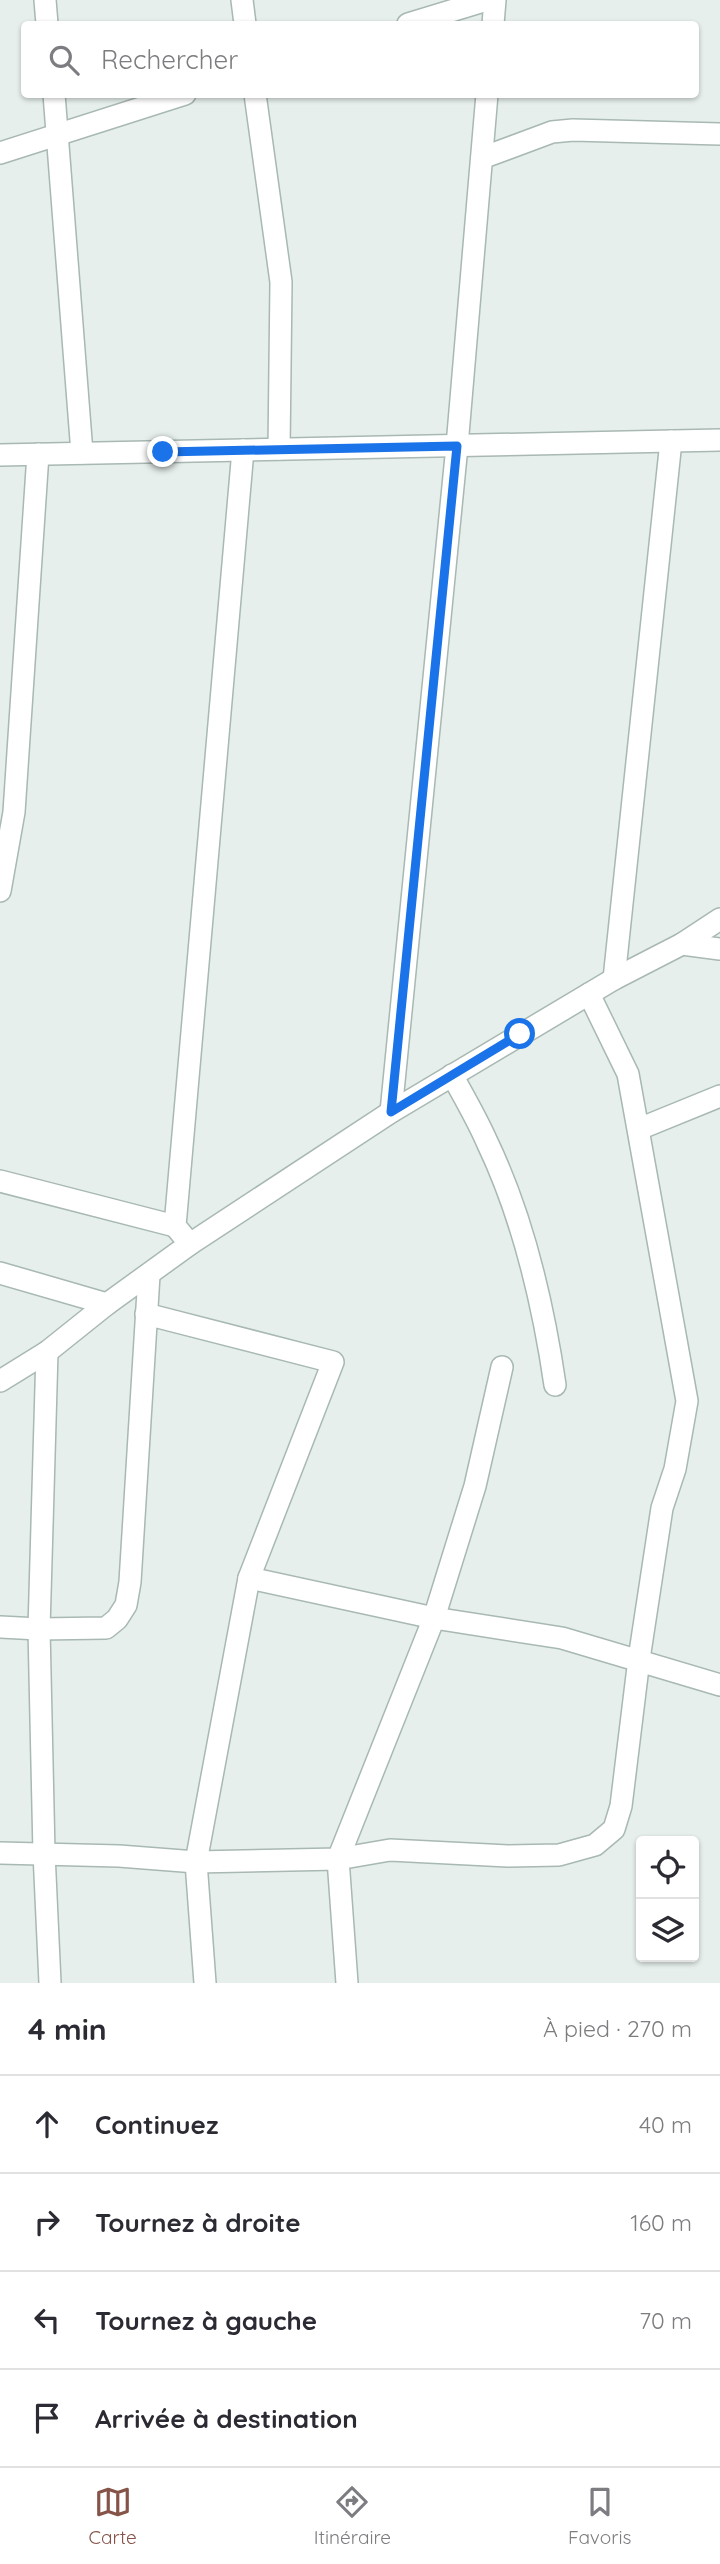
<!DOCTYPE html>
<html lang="fr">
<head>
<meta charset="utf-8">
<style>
	:root { --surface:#fff; --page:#f2f2f3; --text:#2b2b33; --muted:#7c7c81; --line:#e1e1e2; --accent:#855347 }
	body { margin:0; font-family:Quicksand,sans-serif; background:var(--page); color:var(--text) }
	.controls { position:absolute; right:21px; bottom:21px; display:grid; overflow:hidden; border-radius:7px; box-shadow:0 2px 5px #0004 }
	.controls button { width:63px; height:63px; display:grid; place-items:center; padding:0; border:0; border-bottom:2px solid var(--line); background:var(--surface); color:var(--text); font:35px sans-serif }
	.stop { position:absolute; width:21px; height:21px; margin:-16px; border:5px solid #1a73e8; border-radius:50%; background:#fff }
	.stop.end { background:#1a73e8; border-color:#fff; box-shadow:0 2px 7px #0008 }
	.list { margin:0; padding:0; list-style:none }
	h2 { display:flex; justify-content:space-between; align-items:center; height:91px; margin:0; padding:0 28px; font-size:30px }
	h2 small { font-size:23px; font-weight:400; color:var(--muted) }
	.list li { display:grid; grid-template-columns:46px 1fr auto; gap:21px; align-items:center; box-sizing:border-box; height:98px; padding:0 28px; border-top:2px solid var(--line) }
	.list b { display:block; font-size:26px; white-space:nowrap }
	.list em { font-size:23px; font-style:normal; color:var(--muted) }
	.icon { flex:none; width:38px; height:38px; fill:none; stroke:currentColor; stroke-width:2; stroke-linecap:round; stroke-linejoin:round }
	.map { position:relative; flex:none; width:720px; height:1983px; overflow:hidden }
	.search { position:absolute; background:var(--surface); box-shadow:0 2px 5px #0004; left:21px; right:21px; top:21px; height:77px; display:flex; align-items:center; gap:18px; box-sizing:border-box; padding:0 24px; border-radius:7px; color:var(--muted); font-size:26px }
	.sheet { height:483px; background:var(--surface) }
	nav { display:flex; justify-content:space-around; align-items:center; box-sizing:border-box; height:98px; border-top:2px solid var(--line); background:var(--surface); font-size:19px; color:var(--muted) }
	nav a { display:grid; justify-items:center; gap:4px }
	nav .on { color:var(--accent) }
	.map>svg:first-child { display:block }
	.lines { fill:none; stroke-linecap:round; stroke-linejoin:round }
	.street-casing { stroke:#a8b8b2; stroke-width:24 }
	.street { stroke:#fff; stroke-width:21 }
	.route { stroke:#1a73e8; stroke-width:9 }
</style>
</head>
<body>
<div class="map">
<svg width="720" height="1983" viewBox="0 0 720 1983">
	<rect width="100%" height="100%" fill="#e6efeb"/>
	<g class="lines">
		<defs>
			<g id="street">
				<polyline points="45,0 47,24"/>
				<polyline points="242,0 245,24"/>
				<polyline points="408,24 487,0"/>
				<polyline points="493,24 495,0"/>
				<polyline points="54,94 82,453"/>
				<polyline points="255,94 281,282 279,449"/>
				<polyline points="0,153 185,94"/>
				<polyline points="482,158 552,132 573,130 720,134"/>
				<polyline points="0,455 720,440"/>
				<polyline points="0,891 14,812 38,454"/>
				<polyline points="682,944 720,949"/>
				<polyline points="614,979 671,441"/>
				<path d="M452,1075C464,1097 477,1119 487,1142C523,1217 543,1303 555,1385"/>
				<polyline points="391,1112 457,446 487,94"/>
				<polyline points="639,1129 720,1096"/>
				<polyline points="0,1181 175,1226"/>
				<polyline points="190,1244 175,1226 243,450"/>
				<polyline points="0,1273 107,1304"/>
				<polyline points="146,1314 333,1362 249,1578 196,1862 205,1983"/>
				<polyline points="47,1352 39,1629 44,1853 50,1983"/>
				<polyline points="0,1381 47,1352 107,1304 190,1244 391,1112 614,979 682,944 720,919"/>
				<polyline points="249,1578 434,1618 562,1638 720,1685"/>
				<polyline points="0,1627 39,1629 106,1628 117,1619 126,1605 130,1582 149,1275"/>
				<polyline points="0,1853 119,1856 196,1862 338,1859 390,1850 508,1856 559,1855 595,1845 614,1829 621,1806 639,1659 662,1508 675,1469 687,1401 628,1074 589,994"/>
				<polyline points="347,1983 338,1859 434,1618 475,1486 502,1367"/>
			</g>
		</defs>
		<use href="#street" class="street-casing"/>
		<use href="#street" class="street"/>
	</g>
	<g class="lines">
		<polyline class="route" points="163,452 457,446 391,1112 520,1034"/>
	</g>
</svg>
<div class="controls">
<button><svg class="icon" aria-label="locate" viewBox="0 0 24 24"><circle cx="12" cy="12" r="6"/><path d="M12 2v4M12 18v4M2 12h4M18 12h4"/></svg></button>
<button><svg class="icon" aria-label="layers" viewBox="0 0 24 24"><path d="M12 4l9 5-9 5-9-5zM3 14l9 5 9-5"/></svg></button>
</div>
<div class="stop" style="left:520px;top:1034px"></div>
<div class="stop end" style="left:163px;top:452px"></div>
<div class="search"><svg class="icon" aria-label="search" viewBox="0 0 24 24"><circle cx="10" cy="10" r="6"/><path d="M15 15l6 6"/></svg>Rechercher</div>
</div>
<section class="sheet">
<h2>4 min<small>À pied · 270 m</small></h2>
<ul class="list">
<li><svg class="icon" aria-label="ahead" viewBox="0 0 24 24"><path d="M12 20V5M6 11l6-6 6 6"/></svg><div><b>Continuez</b></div><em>40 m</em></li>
<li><svg class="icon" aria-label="right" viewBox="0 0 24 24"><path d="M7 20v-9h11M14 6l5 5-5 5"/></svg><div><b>Tournez à droite</b></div><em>160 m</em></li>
<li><svg class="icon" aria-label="left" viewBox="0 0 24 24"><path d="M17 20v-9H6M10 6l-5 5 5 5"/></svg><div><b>Tournez à gauche</b></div><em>70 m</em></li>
<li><svg class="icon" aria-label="arrive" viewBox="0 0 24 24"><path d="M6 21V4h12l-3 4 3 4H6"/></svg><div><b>Arrivée à destination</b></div></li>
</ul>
</section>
<nav>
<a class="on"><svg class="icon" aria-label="map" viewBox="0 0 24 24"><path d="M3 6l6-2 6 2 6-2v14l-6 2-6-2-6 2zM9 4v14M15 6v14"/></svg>Carte</a>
<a><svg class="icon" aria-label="directions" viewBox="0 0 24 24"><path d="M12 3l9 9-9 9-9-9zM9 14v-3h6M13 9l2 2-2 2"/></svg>Itinéraire</a>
<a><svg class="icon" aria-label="saved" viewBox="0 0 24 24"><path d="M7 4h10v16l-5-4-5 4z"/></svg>Favoris</a>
</nav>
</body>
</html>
